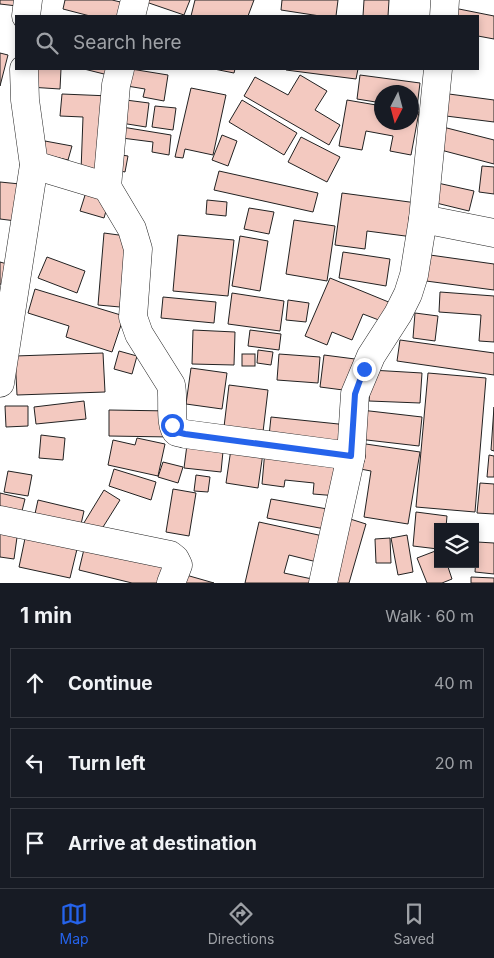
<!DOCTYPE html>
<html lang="en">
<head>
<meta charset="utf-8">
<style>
	:root { --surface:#171b24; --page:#20242c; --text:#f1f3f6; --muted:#9ea1a6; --line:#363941; --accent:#2563eb }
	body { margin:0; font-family:Inter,sans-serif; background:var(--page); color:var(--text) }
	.controls { position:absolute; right:15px; bottom:15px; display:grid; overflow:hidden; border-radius:0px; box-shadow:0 2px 8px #0003 }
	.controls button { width:45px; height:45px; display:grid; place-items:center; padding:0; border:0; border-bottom:1px solid var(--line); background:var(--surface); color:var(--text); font:25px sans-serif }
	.compass { position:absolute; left:374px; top:85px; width:45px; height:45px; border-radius:50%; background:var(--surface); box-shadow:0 2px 8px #0003; rotate:186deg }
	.stop { position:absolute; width:15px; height:15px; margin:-11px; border:4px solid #2563eb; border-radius:50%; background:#fff }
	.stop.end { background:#2563eb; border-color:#fff; box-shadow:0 1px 5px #0008 }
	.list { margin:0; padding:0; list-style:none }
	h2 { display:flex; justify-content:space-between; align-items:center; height:65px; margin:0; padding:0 20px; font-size:21px }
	h2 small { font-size:16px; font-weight:400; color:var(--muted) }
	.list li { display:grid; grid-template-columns:32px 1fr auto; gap:15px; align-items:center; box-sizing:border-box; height:70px; margin:0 10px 10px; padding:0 10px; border:1px solid var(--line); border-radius:0px }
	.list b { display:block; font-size:19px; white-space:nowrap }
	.list em { font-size:16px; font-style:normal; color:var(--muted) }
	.icon { flex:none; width:28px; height:28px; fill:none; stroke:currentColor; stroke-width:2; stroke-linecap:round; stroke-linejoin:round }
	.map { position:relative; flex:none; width:494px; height:583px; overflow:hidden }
	.search { position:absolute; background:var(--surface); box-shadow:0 2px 8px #0003; left:15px; right:15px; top:15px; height:55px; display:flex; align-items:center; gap:12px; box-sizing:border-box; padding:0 18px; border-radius:0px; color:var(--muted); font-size:19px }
	.sheet { height:305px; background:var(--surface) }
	nav { display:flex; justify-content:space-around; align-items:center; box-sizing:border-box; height:70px; border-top:1px solid var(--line); background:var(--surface); font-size:14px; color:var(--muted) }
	nav a { display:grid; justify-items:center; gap:2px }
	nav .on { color:var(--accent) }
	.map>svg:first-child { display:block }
	.building { fill:#f3c9c0; stroke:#222 }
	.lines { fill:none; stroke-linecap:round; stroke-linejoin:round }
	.minor-casing { stroke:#222; stroke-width:29 }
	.minor { stroke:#fff; stroke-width:28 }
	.route { stroke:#2563eb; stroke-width:6 }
</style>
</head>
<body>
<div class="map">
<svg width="494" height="583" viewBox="0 0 494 583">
	<rect width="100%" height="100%" fill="#fff"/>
	<g class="building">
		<polygon points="0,0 18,0 17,6 0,4"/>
		<polygon points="65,0 112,0 133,5 130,16 90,16 63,9"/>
		<polygon points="146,0 190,0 184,15 146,2"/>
		<polygon points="195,0 254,0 248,16 191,16"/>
		<polygon points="282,0 338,0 336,16 320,16 281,10"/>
		<polygon points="364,0 389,0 388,16 363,16"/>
		<polygon points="454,8 494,16 494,39 478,36 478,16 453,16"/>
		<polygon points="0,53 8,55 0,86"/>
		<polygon points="30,69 61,69 60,89 29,87"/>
		<polygon points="84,69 114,69 112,76"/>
		<polygon points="131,69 168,75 164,101 143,97 145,89 121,85"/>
		<polygon points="214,69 235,69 234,73"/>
		<polygon points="286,69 358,69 356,79 286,70"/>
		<polygon points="300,75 327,91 315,110 340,125 329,145 244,96 255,77 288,95"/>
		<polygon points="360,75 420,83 417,107 412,107 412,92 382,92 382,103 357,99"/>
		<polygon points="191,88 226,95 213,155 185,149 183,158 175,157"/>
		<polygon points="62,94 110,96 106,172 81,171 83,117 60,116"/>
		<polygon points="449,94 494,100 494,122 446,116"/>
		<polygon points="118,99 149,103 146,127 115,122"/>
		<polygon points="242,100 297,133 284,155 229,122"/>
		<polygon points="347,100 382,106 382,122 412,122 412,111 419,112 411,155 390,151 393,136 366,131 362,150 339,146"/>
		<polygon points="155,106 176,108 173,130 152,127"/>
		<polygon points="116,126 171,135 169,155 152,152 153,142 114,137"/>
		<polygon points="443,127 494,140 494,164 437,149"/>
		<polygon points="222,135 237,141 228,166 212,160"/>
		<polygon points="301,137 340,157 327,182 288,162"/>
		<polygon points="45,141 72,146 68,160 42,154"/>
		<polygon points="115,154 128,156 125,172 112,169"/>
		<polygon points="482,166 494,167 494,194 479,192"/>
		<polygon points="219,171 318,193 313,212 214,190"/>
		<polygon points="0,182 20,184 16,221 0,219"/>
		<polygon points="433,182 474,191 469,211 428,201"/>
		<polygon points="87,189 110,197 104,218 80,211"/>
		<polygon points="342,193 417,203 413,237 367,231 365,249 335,245"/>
		<polygon points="207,200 227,202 226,216 206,214"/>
		<polygon points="249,208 274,212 269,234 244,229"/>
		<polygon points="294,220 335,226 327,281 286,274"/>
		<polygon points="104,233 126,236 120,307 98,305"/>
		<polygon points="178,235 234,240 228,296 173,291"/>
		<polygon points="240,236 268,241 260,291 232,286"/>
		<polygon points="343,252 390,259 386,286 339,278"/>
		<polygon points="430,255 494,264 494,290 426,281"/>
		<polygon points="47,257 85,271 77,293 38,278"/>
		<polygon points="0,262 7,264 3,285 0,284"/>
		<polygon points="330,278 391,303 384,322 363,314 352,340 332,332 327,345 305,336"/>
		<polygon points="35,289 124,316 112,352 66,337 69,326 28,313"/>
		<polygon points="440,292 494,296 494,342 479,341 481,315 439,312"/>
		<polygon points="232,293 284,301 280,331 228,324"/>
		<polygon points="163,297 216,302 214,323 161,318"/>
		<polygon points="288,300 309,303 306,322 286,320"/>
		<polygon points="415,313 438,316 435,341 413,338"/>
		<polygon points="193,330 235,332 234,365 192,364"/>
		<polygon points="250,330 281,334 279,350 248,346"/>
		<polygon points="400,340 494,353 494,375 397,361"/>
		<polygon points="258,350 273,352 271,365 257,363"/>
		<polygon points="119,351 137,356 132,374 114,369"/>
		<polygon points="103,353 105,392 17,395 15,356"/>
		<rect x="242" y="354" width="13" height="12"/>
		<polygon points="279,354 320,357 318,383 277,380"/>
		<polygon points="324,355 355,359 351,391 320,387"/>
		<polygon points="191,368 227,373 222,409 186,404"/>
		<polygon points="371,370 422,373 420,403 369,401"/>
		<polygon points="428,373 486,378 475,512 416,507"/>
		<polygon points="229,385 268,390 263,432 224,427"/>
		<polygon points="84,401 86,419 36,424 34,407"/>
		<polygon points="5,406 28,406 28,426 6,427"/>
		<polygon points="494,407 494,451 491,450"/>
		<polygon points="109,410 171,411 171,437 109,436"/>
		<polygon points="361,410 422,417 419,446 358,439"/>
		<polygon points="271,417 348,425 346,445 269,436"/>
		<polygon points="41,435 65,438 63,460 39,458"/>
		<polygon points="188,437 224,441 221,472 184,468"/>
		<polygon points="137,438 165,444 158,476 108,465 113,440 135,445"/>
		<polygon points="232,442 264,446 258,488 226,483"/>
		<polygon points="359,443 420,452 408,524 364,517 371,471 355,468"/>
		<polygon points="265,450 342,457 338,496 313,494 314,483 285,480 284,487 262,484"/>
		<polygon points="489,455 494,456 494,477 487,477"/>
		<polygon points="163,462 183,467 178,483 158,477"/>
		<polygon points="114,469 156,482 151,500 109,486"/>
		<polygon points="8,471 32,475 28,496 4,492"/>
		<polygon points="196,475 210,477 208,492 194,491"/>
		<polygon points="480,483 494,484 494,514 477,513"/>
		<polygon points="173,489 196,493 189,536 166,532"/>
		<polygon points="104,490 120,500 98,535 82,526"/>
		<polygon points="0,493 25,499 21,515 0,510"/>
		<polygon points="271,499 333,510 330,530 267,518"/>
		<polygon points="38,500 84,511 79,533 33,523"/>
		<polygon points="416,512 447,516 446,527 438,527 438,549 413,546"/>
		<polygon points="344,517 366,524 349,583 337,583 326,580"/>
		<polygon points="259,522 323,536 317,562 289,555 284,573 312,579 311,583 245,583"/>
		<polygon points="0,527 18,530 14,559 0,557"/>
		<polygon points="27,529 79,541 70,578 19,567"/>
		<polygon points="407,535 413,572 398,575 391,538"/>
		<polygon points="390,538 391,563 376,563 375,539"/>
		<polygon points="477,542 494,543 494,574 475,572"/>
		<polygon points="85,545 170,566 166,583 132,583 79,570"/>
		<polygon points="438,550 438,564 447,564 452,579 442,583 427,583 417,558"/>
		<polygon points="179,573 214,583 176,583"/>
		<polygon points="471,577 494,578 494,583 471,583"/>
	</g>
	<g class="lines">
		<defs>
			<g id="minor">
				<polyline points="26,16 28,0"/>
				<polyline points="131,16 135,0"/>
				<polyline points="444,16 445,0"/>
				<path d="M34,165L107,187L132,229L138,249L133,317L139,334L171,385C174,396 169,426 177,432C180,433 183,433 185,434L351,456"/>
				<polyline points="107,187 116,85 120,69"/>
				<polyline points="423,219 494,233"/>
				<polyline points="0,383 34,165 25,100 24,69"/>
				<polyline points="0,520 170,555 175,559 178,565 171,583"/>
				<polyline points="323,583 351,456 355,394 371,356 398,314 408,294 414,275 423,219 438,69"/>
			</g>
		</defs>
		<use href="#minor" class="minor-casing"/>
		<use href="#minor" class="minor"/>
	</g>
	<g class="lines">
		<polyline class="route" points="172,425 177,432 185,434 351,456 355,394 364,369"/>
	</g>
</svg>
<div class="controls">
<button><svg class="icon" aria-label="layers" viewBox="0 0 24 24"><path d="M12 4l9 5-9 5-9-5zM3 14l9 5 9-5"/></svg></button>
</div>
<svg class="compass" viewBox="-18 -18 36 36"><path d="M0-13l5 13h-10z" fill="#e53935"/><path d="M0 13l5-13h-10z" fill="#9ea1a6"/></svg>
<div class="stop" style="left:172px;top:425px"></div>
<div class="stop end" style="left:364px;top:369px"></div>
<div class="search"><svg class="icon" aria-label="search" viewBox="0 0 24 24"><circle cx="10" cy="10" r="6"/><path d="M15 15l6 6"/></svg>Search here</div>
</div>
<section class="sheet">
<h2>1 min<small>Walk · 60 m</small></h2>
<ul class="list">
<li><svg class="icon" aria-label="ahead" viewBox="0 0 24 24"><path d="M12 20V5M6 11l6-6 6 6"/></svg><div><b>Continue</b></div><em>40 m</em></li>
<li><svg class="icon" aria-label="left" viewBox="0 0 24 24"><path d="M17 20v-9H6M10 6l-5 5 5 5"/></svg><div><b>Turn left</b></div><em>20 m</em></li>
<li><svg class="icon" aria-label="arrive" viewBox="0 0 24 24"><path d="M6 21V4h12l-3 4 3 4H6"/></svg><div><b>Arrive at destination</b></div></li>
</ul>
</section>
<nav>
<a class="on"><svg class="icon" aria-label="map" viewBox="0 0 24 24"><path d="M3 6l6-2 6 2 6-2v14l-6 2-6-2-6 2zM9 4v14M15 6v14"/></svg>Map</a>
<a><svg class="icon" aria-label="directions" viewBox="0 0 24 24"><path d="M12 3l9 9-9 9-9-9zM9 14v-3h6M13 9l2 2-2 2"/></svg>Directions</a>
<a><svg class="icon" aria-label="saved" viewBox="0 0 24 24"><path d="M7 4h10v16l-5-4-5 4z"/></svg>Saved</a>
</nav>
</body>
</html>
